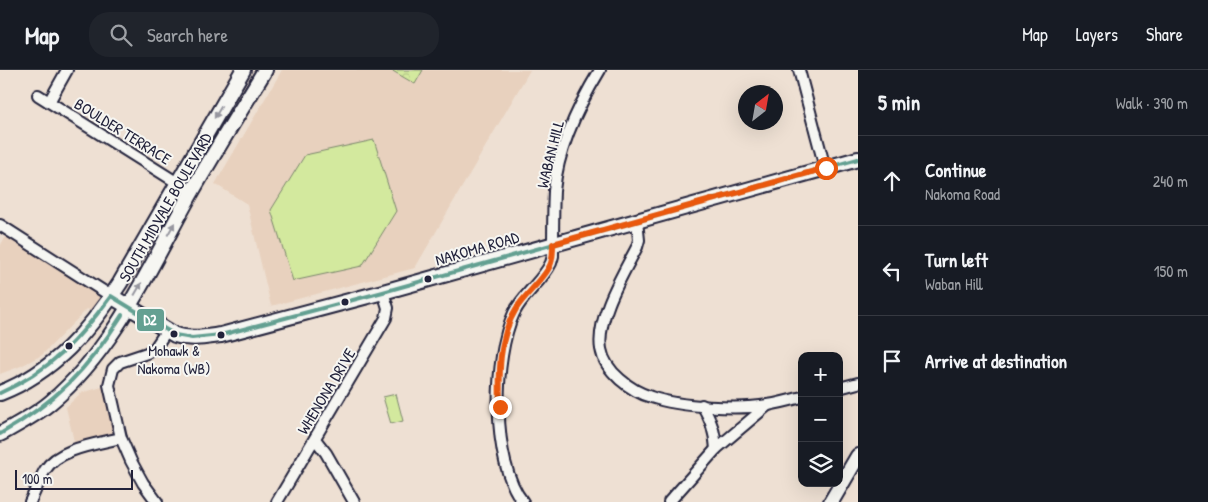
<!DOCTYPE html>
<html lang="en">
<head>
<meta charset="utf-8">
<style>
	:root { --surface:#171b24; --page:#20242c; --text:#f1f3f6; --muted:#9ea1a6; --line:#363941 }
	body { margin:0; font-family:"Patrick Hand",sans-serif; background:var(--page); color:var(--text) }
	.controls { position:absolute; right:15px; bottom:15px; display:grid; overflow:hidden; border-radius:10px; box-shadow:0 5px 20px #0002 }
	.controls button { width:45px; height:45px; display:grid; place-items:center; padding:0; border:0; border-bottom:1px solid var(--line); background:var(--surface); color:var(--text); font:25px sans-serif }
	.compass { position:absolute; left:738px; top:15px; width:45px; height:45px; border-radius:50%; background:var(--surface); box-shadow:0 5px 20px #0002; rotate:31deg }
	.scale { position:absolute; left:15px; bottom:12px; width:118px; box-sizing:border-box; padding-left:5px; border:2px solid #22223b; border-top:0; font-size:14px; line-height:18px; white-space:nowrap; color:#22223b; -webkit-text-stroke:4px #f6f6f2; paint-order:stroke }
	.stop { position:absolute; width:15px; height:15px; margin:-11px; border:4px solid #ea580c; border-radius:50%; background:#fff }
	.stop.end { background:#ea580c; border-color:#fff; box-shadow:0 1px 5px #0008 }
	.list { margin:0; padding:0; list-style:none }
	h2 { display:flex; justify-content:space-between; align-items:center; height:65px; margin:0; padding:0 20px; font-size:21px }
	h2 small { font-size:16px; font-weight:400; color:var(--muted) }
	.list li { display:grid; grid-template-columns:32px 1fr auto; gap:15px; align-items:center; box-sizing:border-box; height:90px; padding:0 20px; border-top:1px solid var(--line) }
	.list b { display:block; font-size:19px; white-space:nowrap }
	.list p { margin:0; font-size:16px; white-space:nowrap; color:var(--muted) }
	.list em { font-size:16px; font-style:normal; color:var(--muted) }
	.icon { flex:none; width:28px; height:28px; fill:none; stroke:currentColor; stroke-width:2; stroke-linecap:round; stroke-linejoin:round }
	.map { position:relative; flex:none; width:858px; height:432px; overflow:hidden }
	header { display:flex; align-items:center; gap:30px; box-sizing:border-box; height:70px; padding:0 25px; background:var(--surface); border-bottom:1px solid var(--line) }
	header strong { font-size:24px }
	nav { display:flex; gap:28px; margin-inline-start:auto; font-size:18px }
	.search { width:350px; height:45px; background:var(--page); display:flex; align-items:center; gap:12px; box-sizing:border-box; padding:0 18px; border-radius:20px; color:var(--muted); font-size:19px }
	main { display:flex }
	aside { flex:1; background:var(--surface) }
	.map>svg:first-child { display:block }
	.built { fill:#e8d1be }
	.forest { fill:url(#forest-crowns); stroke:#7a866c }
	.pitch { fill:#d3e99e; stroke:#7a866c }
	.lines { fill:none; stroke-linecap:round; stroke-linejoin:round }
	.street-casing { stroke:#22223b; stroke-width:14 }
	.secondary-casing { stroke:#22223b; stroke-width:18 }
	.street { stroke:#f6f6f2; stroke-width:10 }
	.secondary { stroke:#f6f6f2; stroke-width:14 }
	.bus-1-casing { stroke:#f6f6f2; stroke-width:8 }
	.bus-1 { stroke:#64a092; stroke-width:4 }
	.oneway { fill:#9797a0 }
	.route { stroke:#ea580c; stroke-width:6 }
	.bus-dot { fill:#22223b; stroke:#f6f6f2; stroke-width:2 }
	.labels { text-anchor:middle; stroke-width:4; stroke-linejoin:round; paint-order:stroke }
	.bus-label { font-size:15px; fill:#22223b; stroke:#f6f6f2 }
	.street-label { font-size:16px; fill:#22223b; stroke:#f6f6f2 }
	.line-badge { stroke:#f6f6f2; stroke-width:2 }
	.badge-label { font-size:14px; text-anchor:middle; font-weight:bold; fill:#fff }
</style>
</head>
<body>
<header>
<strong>Map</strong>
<div class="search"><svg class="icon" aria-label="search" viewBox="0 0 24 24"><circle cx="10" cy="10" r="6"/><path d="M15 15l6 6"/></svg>Search here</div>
<nav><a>Map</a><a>Layers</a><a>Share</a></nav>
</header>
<main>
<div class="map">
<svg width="858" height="432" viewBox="0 0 858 432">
	<defs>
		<pattern id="forest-crowns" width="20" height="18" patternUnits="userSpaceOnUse" patternTransform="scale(1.25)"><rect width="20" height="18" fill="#d3e99e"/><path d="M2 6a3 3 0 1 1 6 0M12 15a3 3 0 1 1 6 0" fill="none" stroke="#b5c889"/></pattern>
	</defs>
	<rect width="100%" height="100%" fill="#eee0d3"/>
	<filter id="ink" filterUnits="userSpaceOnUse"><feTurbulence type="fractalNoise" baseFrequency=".02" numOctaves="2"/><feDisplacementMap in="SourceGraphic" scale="10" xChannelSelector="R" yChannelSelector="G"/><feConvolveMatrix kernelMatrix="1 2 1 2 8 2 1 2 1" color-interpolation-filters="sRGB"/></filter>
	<g filter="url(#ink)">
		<g class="built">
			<polygon points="282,0 530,0 415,198 271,236 247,134 215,114"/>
			<polygon points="9,161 111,226 99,244 87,239 42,285 21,296 0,304 0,176"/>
			<polygon points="109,315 121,368 76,380 66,337 81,323"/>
		</g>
		<polygon class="forest" points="391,0 423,0 415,14"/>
		<g class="pitch">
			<polygon points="374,70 396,141 362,196 293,211 271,140 305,85"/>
			<polygon points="396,324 403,351 391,354 383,327"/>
		</g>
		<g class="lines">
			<defs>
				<g id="street">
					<polyline points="799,0 825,98"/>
					<polyline points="38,25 192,122"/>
					<polyline points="49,32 67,0"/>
					<path d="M637,151L639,170L637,177C623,204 596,248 601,279C605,302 631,321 651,327C680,337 739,340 768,335C780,333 791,330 802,327"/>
					<polyline points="0,155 111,226"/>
					<polyline points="839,318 858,313"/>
					<path d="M702,335C711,350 715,362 716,379"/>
					<polyline points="315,369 326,383 354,432"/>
					<path d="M30,432C35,422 39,410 45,400C59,378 97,374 121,368"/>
					<polyline points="157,432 143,413 131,391 121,368 109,315 113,299 120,292 147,283 155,278 167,260"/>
					<polyline points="277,432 386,248 388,238 383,222"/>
					<path d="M523,432C491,393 493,287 514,243C523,224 542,212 551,193L553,186C553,165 553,142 554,121C558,77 578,36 600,0"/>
					<polyline points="669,432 716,379 768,335"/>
				</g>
				<g id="secondary">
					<path d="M111,226L175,265C191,270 205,267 221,265L383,222L858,89"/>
					<path d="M0,323C54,302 90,260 120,213L243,0"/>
					<path d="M0,364C18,354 36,345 51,332C113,280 147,203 185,134C210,89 238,45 265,0"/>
					<polyline points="831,432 858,386"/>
				</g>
			</defs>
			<use href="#street" class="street-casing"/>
			<use href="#secondary" class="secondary-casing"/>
			<use href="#street" class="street"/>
			<use href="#secondary" class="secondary"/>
			<defs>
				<g id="bus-1">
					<path d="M0,323C50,301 79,269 111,226L175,265L192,268L221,265L383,222L858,89"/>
					<path d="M0,364C56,332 88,299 122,245"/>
				</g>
			</defs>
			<use href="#bus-1" class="bus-1-casing"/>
			<use href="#bus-1" class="bus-1"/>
		</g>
		<defs><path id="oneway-solid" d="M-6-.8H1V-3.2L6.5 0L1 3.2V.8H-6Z" transform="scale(1.25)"/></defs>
		<g class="oneway">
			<use href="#oneway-solid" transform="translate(218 42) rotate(121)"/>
			<use href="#oneway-solid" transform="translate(171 159) rotate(-61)"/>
			<use href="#oneway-solid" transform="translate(138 219) rotate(-60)"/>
		</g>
	</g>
	<g class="lines" filter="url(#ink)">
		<path class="route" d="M500,337C499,304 498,268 516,239C525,224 546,208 551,193C553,187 553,180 553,174L826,98"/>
	</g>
	<g class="bus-dot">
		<circle cx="428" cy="209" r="4.5"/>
		<circle cx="345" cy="232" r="4.5"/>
		<circle cx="174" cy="264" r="4.5"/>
		<circle cx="221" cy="265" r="4.5"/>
		<circle cx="69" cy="276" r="4.5"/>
	</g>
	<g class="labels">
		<g class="bus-label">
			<text x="174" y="286">Mohawk &amp;<tspan x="174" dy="18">Nakoma (WB)</tspan></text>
		</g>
		<g class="street-label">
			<text transform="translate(123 61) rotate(32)" y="6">BOULDER TERRACE</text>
			<text transform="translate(550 84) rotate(-76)" y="6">WABAN HILL</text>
			<text transform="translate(165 137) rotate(-60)" y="6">SOUTH MIDVALE BOULEVARD</text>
			<text transform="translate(477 178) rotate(-16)" y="6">NAKOMA ROAD</text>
			<text transform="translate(326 321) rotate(-59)" y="6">WHENONA DRIVE</text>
		</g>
	</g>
	<rect class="line-badge" x="136" y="238" width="29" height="24" rx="5" fill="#64a092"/>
	<g class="badge-label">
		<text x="150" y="255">D2</text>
	</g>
</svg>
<div class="controls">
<button>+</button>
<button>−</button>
<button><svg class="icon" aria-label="layers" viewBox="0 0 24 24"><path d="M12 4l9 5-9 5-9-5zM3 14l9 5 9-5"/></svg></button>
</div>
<svg class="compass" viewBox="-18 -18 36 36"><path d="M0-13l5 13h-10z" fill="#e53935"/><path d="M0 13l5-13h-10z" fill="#9ea1a6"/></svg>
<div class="scale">100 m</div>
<div class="stop" style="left:826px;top:98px"></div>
<div class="stop end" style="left:500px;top:337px"></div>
</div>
<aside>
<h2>5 min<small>Walk · 390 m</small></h2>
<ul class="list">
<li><svg class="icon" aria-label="ahead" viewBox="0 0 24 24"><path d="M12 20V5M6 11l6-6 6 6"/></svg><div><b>Continue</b><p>Nakoma Road</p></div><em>240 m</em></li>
<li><svg class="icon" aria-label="left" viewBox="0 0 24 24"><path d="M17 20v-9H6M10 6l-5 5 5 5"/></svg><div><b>Turn left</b><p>Waban Hill</p></div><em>150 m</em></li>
<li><svg class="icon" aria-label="arrive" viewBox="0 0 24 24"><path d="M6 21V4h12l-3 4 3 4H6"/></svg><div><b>Arrive at destination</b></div></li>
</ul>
</aside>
</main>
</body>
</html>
